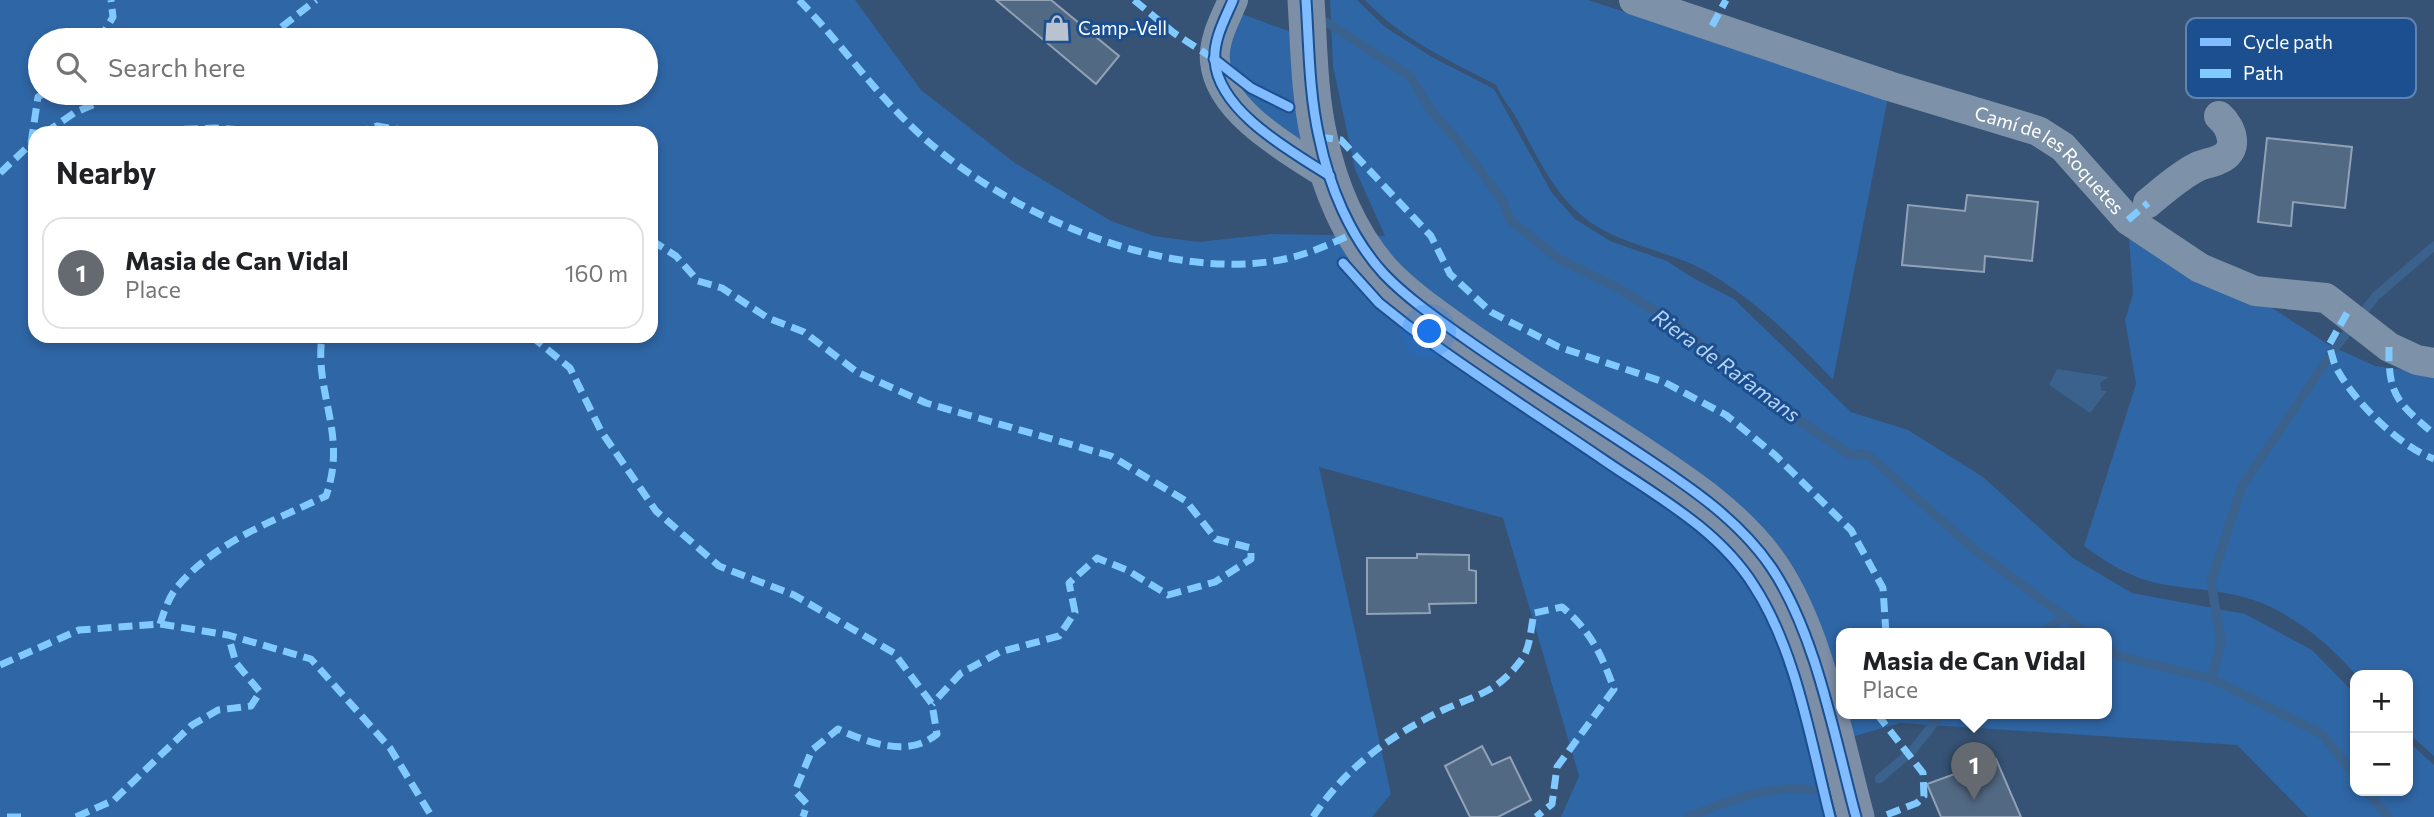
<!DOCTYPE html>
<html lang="en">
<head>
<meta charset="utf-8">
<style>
	:root { --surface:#fff; --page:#f2f2f2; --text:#202124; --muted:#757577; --line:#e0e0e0; --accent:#656970 }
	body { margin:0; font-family:Commissioner,sans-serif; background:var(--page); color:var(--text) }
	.controls { position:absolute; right:21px; bottom:21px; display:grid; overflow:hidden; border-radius:14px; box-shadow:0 4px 10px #0003 }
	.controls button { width:63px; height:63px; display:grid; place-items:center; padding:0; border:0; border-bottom:2px solid var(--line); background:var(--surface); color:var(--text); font:35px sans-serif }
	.you { position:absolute; left:1430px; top:332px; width:24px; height:24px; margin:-18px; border:5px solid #fff; border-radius:50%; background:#1a73e8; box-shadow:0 0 0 10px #1a73e833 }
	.badge { display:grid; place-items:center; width:46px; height:46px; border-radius:50%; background:var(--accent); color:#fff; font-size:23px; font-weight:700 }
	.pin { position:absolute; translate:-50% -58px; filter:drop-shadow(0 2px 4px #0008) }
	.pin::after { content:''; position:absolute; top:37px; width:24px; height:21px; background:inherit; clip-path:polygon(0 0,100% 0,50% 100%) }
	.popup { position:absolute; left:1836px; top:628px; width:276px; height:91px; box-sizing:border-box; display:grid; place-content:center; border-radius:14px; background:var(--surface); filter:drop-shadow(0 2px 5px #0005); font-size:23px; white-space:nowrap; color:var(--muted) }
	.popup b { font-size:26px; color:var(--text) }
	.popup::after { content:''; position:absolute; left:50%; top:100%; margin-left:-14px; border:14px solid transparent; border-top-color:var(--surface) }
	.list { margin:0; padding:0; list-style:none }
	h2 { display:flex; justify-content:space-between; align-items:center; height:91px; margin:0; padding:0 28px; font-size:30px }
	h2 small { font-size:23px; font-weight:400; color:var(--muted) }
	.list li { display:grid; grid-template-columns:46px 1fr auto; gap:21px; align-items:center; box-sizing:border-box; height:112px; margin:0 14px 14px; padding:0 14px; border:2px solid var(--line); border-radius:21px }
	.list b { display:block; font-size:26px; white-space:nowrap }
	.list p { margin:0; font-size:23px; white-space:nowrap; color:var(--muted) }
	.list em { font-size:23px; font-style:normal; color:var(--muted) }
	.icon { flex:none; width:38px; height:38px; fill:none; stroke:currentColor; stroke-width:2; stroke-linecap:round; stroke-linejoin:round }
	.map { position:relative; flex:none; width:2434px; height:817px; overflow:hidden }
	.search { position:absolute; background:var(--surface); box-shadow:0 4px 10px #0003; left:28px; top:28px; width:630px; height:77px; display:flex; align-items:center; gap:18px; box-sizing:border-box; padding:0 24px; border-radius:38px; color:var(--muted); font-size:26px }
	.panel { position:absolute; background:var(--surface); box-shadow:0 4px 10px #0003; left:28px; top:126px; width:630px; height:217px; border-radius:21px }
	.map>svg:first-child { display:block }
	.green { fill:#2f66a5; fill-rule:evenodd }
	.water { fill:#3b618d }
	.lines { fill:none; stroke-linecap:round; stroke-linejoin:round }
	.stream { stroke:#3b618d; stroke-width:9 }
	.building { fill:#526984; stroke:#92a2b6; stroke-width:2 }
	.minor { stroke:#7d92a8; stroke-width:30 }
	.major { stroke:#7d8ea7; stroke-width:37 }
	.quiet { stroke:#80caff; stroke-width:7; stroke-dasharray:14 7; stroke-linecap:butt }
	.cycleway-casing { stroke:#1b4f8f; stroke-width:13 }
	.cycleway { stroke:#80bcff; stroke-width:9 }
	.labels { text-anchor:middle; stroke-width:6; stroke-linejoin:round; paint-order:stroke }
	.poi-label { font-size:19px; fill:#fff; stroke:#1b4f8f; text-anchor:start }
	.street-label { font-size:19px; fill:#fff; stroke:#1b4f8f }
	.water-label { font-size:21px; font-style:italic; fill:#b5d3f5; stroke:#1b4f8f }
	.key { fill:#1b4f8f; stroke:#5f84b1; stroke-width:2 }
	.key-label { font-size:19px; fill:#fff }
</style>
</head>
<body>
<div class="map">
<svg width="2434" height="817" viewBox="0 0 2434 817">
	<rect width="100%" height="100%" fill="#365274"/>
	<g class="green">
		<path d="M0,0H855L921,90L1015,163L1111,221L1154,236L1198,242L1272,234L1385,236L1355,169L1333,66L1330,0H1357L1385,27L1432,57L1494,89L1552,193L1575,219L1610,241L1667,261L1693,278L1734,299L1851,412L1908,430L1983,477L2073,558L2132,593L2245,614L2312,650L2355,694V791H2408V741L2434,765V817H2308L2237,745L1900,723L1821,746L1834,817H1561L1579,776L1503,518L1319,467L1391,794L1372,817H0ZM40,40H646V93H40ZM35,133H651V336H35ZM1841,634H2107V714H1841Z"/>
		<path d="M1365,0H1588L1888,97L1833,380C1794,338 1754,299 1704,270C1676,255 1644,249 1615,236C1561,212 1544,169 1518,121C1511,108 1502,99 1496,85C1450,61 1401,39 1365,0Z"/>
		<polygon points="1239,13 1302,36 1312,157 1239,103 1226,43"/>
		<path d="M2129,238L2246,291L2329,345L2375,366L2434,374V756L2408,733V675H2356C2332,647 2299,619 2264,604C2231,590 2194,590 2160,584C2131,578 2107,563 2084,546L2136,384L2125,320L2133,294Z"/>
	</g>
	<polygon class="water" points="2057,369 2109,377 2100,383 2102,391 2107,391 2090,413 2049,385"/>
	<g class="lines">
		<g class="stream">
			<polyline points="1318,17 1410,76 1430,109 1460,144 1503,201 1510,220 1559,259 1618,288 1673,322 1775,404 1849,454 1868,455 1975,550 2088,634"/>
			<polyline points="2039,634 2065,617"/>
			<polyline points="2107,648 2119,656 2212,679 2322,734 2355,776"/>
			<polyline points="2212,679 2221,641 2211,582 2242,486 2335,348 2376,296 2434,246"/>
			<polyline points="1879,779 1912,751 1941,714"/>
			<polyline points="2367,791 2388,817"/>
			<path d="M1688,817C1730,801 1767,784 1813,790"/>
		</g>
	</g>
	<g class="building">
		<polygon points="996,0 1051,0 1119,56 1096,84"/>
		<polygon points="2267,138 2352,147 2345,208 2293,202 2291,226 2258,222"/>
		<polygon points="1967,195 2038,202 2032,261 1985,256 1984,272 1902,265 1908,205 1965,211"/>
		<polygon points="1417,554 1469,555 1469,570 1476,571 1476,603 1429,604 1430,613 1367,614 1367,558 1417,558"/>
		<polygon points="1482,746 1492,765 1510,757 1531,800 1498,817 1470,817 1445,766"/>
		<polygon points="1996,759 2021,817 1941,817 1927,784"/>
	</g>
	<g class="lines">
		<g class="minor">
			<path d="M1233,0C1225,19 1213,40 1215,61C1219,112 1291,151 1330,176"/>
			<path id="s1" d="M1634,0L1889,86L2038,131L2063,147L2128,220L2200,268L2255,291L2326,298L2389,347L2417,360L2434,363"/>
			<path d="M2148,203C2164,190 2179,176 2197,167C2203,164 2211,163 2218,160C2240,152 2233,128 2219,116"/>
		</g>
		<path class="major" d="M1306,0C1309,45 1309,93 1319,137C1329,186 1350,237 1384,274C1407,298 1436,318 1463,337C1518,376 1575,411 1631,448C1682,482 1736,516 1771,567C1816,633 1835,740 1856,817"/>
		<g class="quiet">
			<path d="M799,0C837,39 869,85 908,123C993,208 1158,283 1280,260C1306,255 1329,245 1354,233"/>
			<polyline points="1134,0 1174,33 1214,59"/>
			<polyline points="1712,26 1726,0"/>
			<polyline points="99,40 113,17 111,0"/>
			<polyline points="265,40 316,0"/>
			<polyline points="50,129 72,133"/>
			<polyline points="45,133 74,113 120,93"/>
			<polyline points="100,133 215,128 289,133"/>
			<polyline points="355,133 377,126 421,133"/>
			<polyline points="1319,137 1341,140 1431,236 1450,274 1491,312 1559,347 1664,382 1726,415 1775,455 1851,530 1883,588 1886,634"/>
			<polyline points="31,143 38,97 44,93"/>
			<polyline points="0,173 35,140"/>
			<polyline points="2128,220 2148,203"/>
			<polyline points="651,240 676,256 698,281 722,288 768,318 804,332 857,372 926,403 1111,456 1186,501 1216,539 1251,548 1251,559 1215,582 1168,595 1127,570 1097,558 1069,583 1075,612 1059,636 1000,652 961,673 932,704"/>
			<path d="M2347,313L2329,345C2332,353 2333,363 2338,371C2356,403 2399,446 2434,459"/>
			<path d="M531,336L570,368L601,431L656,511L719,566L794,595L894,653L932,704L937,734C909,758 868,743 838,729L812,750L795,791L807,804L803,817"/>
			<path d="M2389,347C2388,396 2398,403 2434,434"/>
			<path d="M160,624C164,612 169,596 178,586C215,542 275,520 326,496C348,434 314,394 322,336"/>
			<polyline points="0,665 79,630 160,624 228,635 311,659 390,748 432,817"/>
			<polyline points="1877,714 1923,773 1924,796 1917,803 1881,817"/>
			<polyline points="7,817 21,817"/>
			<polyline points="76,817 114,800 192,725 218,710 251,706 260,692 236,663 228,635"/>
			<path d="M1313,817C1345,768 1391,735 1443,710C1478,694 1497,693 1522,659C1530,649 1531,627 1534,613L1562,607C1590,630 1602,655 1614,689L1557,767L1552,804L1536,817"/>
		</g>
		<defs>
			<g id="cycleway">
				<path d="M1233,0C1225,19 1213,40 1215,61C1219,112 1291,151 1330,176"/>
				<path d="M1306,0C1309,45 1309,93 1319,137C1329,186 1350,237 1384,274C1407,298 1436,318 1463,337C1518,376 1575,411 1631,448C1682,482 1736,516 1771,567C1816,633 1835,740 1856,817"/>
				<polyline points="1214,59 1251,88 1289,107"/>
				<path d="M1343,263L1379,303L1408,326C1472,373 1539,416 1605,461C1658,497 1719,530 1754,586C1796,650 1811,743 1830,817"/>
			</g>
		</defs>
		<use href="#cycleway" class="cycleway-casing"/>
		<use href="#cycleway" class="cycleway"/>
	</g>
	<defs>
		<symbol id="shop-bare" viewBox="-9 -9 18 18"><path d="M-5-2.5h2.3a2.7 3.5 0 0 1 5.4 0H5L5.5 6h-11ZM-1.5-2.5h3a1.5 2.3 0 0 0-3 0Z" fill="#b9c2ce" stroke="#1b4f8f" stroke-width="2.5" paint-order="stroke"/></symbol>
	</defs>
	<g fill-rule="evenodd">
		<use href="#shop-bare" x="1038" y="9" width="38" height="38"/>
	</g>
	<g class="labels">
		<g class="poi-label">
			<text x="1078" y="35">Camp-Vell</text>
		</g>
		<g class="street-label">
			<text dy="7" stroke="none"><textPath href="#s1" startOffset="450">Camí de les Roquetes</textPath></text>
		</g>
		<g class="water-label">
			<text transform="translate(1726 366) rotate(36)" y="7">Riera de Rafamans</text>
		</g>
	</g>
	<rect x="2186" y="18" width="230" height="80" rx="10" class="key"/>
	<rect x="2200" y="38" width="31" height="8" fill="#80bcff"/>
	<rect x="2200" y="69" width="31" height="9" fill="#80caff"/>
	<g class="key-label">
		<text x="2243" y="49">Cycle path</text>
		<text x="2243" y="80">Path</text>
	</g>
</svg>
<div class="controls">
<button>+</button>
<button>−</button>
</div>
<div class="you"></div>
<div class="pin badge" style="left:1974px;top:800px">1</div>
<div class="popup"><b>Masia de Can Vidal</b>Place</div>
<div class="search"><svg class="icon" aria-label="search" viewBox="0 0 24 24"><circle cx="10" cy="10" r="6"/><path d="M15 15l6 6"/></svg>Search here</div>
<section class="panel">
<h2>Nearby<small></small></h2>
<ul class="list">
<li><span class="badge">1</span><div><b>Masia de Can Vidal</b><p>Place</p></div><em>160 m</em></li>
</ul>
</section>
</div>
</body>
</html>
